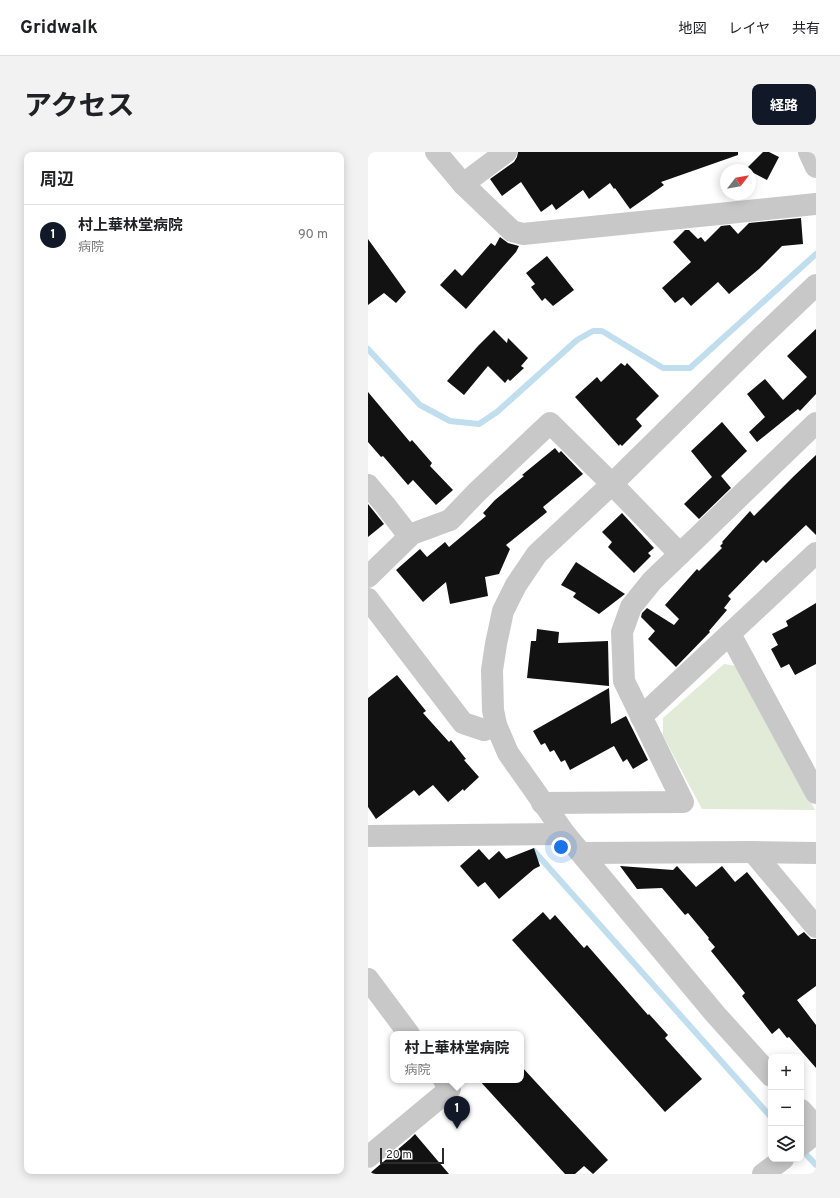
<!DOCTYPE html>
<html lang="ja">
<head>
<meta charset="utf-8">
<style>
	:root { --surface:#fff; --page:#f2f2f2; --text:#202124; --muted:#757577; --line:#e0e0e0; --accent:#111827 }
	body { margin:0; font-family:Overpass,"Noto Sans JP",sans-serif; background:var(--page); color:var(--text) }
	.controls { position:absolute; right:12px; bottom:12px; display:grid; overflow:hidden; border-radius:8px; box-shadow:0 2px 10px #0003 }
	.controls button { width:36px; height:36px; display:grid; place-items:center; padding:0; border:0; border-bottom:1px solid var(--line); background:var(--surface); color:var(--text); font:20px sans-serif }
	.compass { position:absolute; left:352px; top:12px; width:36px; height:36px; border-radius:50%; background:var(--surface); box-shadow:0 2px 10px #0003; rotate:59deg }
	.scale { position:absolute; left:12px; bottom:10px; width:64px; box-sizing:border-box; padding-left:4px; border:2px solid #2b2b2b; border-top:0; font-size:11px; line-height:14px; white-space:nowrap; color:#2b2b2b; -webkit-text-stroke:3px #fff; paint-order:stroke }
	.you { position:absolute; left:193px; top:695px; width:14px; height:14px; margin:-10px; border:3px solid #fff; border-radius:50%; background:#1a73e8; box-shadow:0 0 0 6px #1a73e833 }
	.badge { display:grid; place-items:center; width:26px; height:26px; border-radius:50%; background:var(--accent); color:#fff; font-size:13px; font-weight:700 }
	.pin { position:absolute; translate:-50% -33px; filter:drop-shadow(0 1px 2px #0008) }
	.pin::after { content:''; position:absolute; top:21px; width:14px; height:12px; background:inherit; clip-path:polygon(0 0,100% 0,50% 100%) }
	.popup { position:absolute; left:22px; top:879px; width:134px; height:52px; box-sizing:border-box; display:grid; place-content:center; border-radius:8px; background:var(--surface); filter:drop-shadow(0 1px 3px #0005); font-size:13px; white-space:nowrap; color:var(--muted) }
	.popup b { font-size:15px; color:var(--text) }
	.popup::after { content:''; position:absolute; left:50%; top:100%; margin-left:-8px; border:8px solid transparent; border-top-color:var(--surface) }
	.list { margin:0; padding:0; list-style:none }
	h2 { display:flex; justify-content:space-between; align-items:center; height:52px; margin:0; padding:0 16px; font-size:17px }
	h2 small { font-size:13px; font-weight:400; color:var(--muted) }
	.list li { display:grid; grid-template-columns:26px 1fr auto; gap:12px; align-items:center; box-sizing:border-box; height:60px; padding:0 16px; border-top:1px solid var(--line) }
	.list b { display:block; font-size:15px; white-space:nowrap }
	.list p { margin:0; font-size:13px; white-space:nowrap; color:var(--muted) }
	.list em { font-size:13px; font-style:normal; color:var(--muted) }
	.icon { flex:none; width:22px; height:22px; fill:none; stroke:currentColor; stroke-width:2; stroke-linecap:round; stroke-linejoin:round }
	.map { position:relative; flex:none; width:448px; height:1022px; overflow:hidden; border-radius:8px }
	header { display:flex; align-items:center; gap:24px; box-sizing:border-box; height:56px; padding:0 20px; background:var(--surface); border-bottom:1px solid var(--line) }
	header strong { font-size:19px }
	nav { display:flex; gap:22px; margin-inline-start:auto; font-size:14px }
	.intro { display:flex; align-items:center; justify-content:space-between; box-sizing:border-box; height:96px; padding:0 24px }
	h1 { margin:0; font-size:28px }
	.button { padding:10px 18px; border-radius:8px; background:var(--accent); color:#fff; font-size:14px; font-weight:700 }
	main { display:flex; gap:24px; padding:0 24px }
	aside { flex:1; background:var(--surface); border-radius:8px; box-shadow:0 2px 10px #0003 }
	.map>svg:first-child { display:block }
	.green { fill:#e2ebd7 }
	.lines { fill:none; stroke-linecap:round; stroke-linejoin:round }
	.stream { stroke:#c0deed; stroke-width:6 }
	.building { fill:#121212 }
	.minor { stroke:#c8c8c8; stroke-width:22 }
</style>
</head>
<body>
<header>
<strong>Gridwalk</strong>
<nav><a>地図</a><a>レイヤ</a><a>共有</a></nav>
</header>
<div class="intro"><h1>アクセス</h1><a class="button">経路</a></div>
<main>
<aside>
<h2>周辺<small></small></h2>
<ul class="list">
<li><span class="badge">1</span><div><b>村上華林堂病院</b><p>病院</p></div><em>90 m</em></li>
</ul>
</aside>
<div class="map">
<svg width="448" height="1022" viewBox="0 0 448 1022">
	<rect width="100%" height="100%" fill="#fff"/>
	<polygon class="green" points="356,512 370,514 447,658 334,657 295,584 295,566"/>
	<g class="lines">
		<g class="stream">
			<polyline points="0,197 52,253 82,269 111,272 129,260 209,188 225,179 234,179 295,216 322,216 448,102"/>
			<polyline points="166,699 403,965"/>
			<polyline points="433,997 448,1013"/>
		</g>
	</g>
	<g class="building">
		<polygon points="150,0 370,0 370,3 293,30 296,33 262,57 247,36 246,37 242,31 221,47 215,38 188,58 184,52 173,60 153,30 134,44 122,27 146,10 149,5"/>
		<polygon points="395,0 401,0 411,5 399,28 378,17"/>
		<polygon points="433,66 435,92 414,94 391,117 361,142 350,130 323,154 315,145 307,151 294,136 323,110 305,90 317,78 321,78 330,87 333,85 337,90 353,74 362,73 370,82 381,71"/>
		<polygon points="132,85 140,91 151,94 148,100 98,157 72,133 87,117 94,124 123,91 127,94"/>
		<polygon points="0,87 38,140 28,151 16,141 0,153"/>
		<polygon points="179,104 206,138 185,154 177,146 174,149 163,135 167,132 158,121"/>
		<polygon points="448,177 448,242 432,259 430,257 389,290 381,280 397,265 379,242 397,227 415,248 439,225 419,204"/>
		<polygon points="126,178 139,191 140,186 160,206 153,214 156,216 142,229 140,227 137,231 120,214 96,243 79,229 110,194"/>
		<polygon points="253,211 257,214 259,211 291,244 268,267 274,274 254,294 252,292 251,294 207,245 229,225 233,230"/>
		<polygon points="0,240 42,290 44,288 64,311 62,314 85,338 68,353 45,328 40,333 15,304 13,305 0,290"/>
		<polygon points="354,270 379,299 353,324 363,336 331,367 316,352 344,325 323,299"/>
		<polygon points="187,296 191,301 193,299 215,322 175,355 179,360 138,393 142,397 131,422 117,425 120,444 82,452 78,430 55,450 28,418 52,397 59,405 77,390 81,395 118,364 115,361 127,348 156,324 154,323"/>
		<polygon points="448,303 448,383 438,373 398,411 395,408 360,444 363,447 356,456 359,458 341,479 342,480 308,515 280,487 287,479 273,465 274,461 279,456 306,473 311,467 297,453 329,417 331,419 354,396 352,394 355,391 354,390 382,359 386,364 426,324"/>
		<polygon points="0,352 16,372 0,385"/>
		<polygon points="254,361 286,396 280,401 283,404 266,421 240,395 244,390 234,380"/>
		<polygon points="208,410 257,442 231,462 205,445 208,441 193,433"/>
		<polygon points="448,451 448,512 427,523 421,512 413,516 403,497 410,493 404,482 420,474 418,469"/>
		<polygon points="169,477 191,480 190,491 240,489 241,534 159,526 163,489 168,489"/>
		<polygon points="29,523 58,559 55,561 81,590 83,588 98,607 96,608 111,625 96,639 95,637 80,650 65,633 51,644 46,638 8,667 0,655 0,546"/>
		<polygon points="241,536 243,572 258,564 280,608 265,617 259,607 255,610 246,594 202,618 197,608 193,610 186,598 182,600 177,591 173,593 165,579"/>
		<polygon points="166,696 172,714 166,717 131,747 117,730 110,735 92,714 111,697 121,708 131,699 138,707"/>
		<polygon points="252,714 305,718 309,714 328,735 354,714 367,730 379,720 430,784 436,780 443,787 448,787 448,834 429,848 448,873 448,916 421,885 419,886 411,876 404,882 374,844 377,841 343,799 347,795 340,787 341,786 320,761 317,763 294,736 269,737"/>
		<polygon points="175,760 182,768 187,763 216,796 219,793 280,863 281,862 300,883 297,886 334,927 297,960 144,788"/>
		<polygon points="153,914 240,1008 225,1022 216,1014 207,1022 197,1022 111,928 153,928"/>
		<polygon points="47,982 81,1022 1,1022 42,987"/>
	</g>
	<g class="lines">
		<g class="minor">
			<polyline points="68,0 95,32 144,79 155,82 448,52"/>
			<polyline points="441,0 448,15"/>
			<polyline points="95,32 138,0"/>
			<polyline points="0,333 17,353 41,384"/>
			<polyline points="0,425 44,382 82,368 110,339 182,271 244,332 312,402"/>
			<polyline points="0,447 95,571 116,578 128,573"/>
			<polyline points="362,482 448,641"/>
			<polyline points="273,565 448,401"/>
			<polyline points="174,651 315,650 256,529 254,480 263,455 284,429 448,271"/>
			<polyline points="0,684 197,682"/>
			<polyline points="385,700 448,775"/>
			<polyline points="214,701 385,700 448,701"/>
			<polyline points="0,827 41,882"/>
			<polyline points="403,924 348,863 197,682 140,601 128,573 125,558 124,518 128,492 135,459 148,433 169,402 244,332 385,193 448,133"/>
			<polyline points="433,958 448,974"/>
			<polyline points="433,993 448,981"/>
			<polyline points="0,1005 82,937 76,928"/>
			<polyline points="395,1022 415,1007"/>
		</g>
	</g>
</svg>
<div class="controls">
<button>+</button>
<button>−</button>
<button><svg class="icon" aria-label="layers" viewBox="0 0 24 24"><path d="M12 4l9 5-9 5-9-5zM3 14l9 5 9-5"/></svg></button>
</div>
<svg class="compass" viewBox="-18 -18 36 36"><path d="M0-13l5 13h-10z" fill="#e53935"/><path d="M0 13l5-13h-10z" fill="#757577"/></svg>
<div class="scale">20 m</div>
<div class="you"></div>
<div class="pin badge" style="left:89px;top:977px">1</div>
<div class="popup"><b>村上華林堂病院</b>病院</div>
</div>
</main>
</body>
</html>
